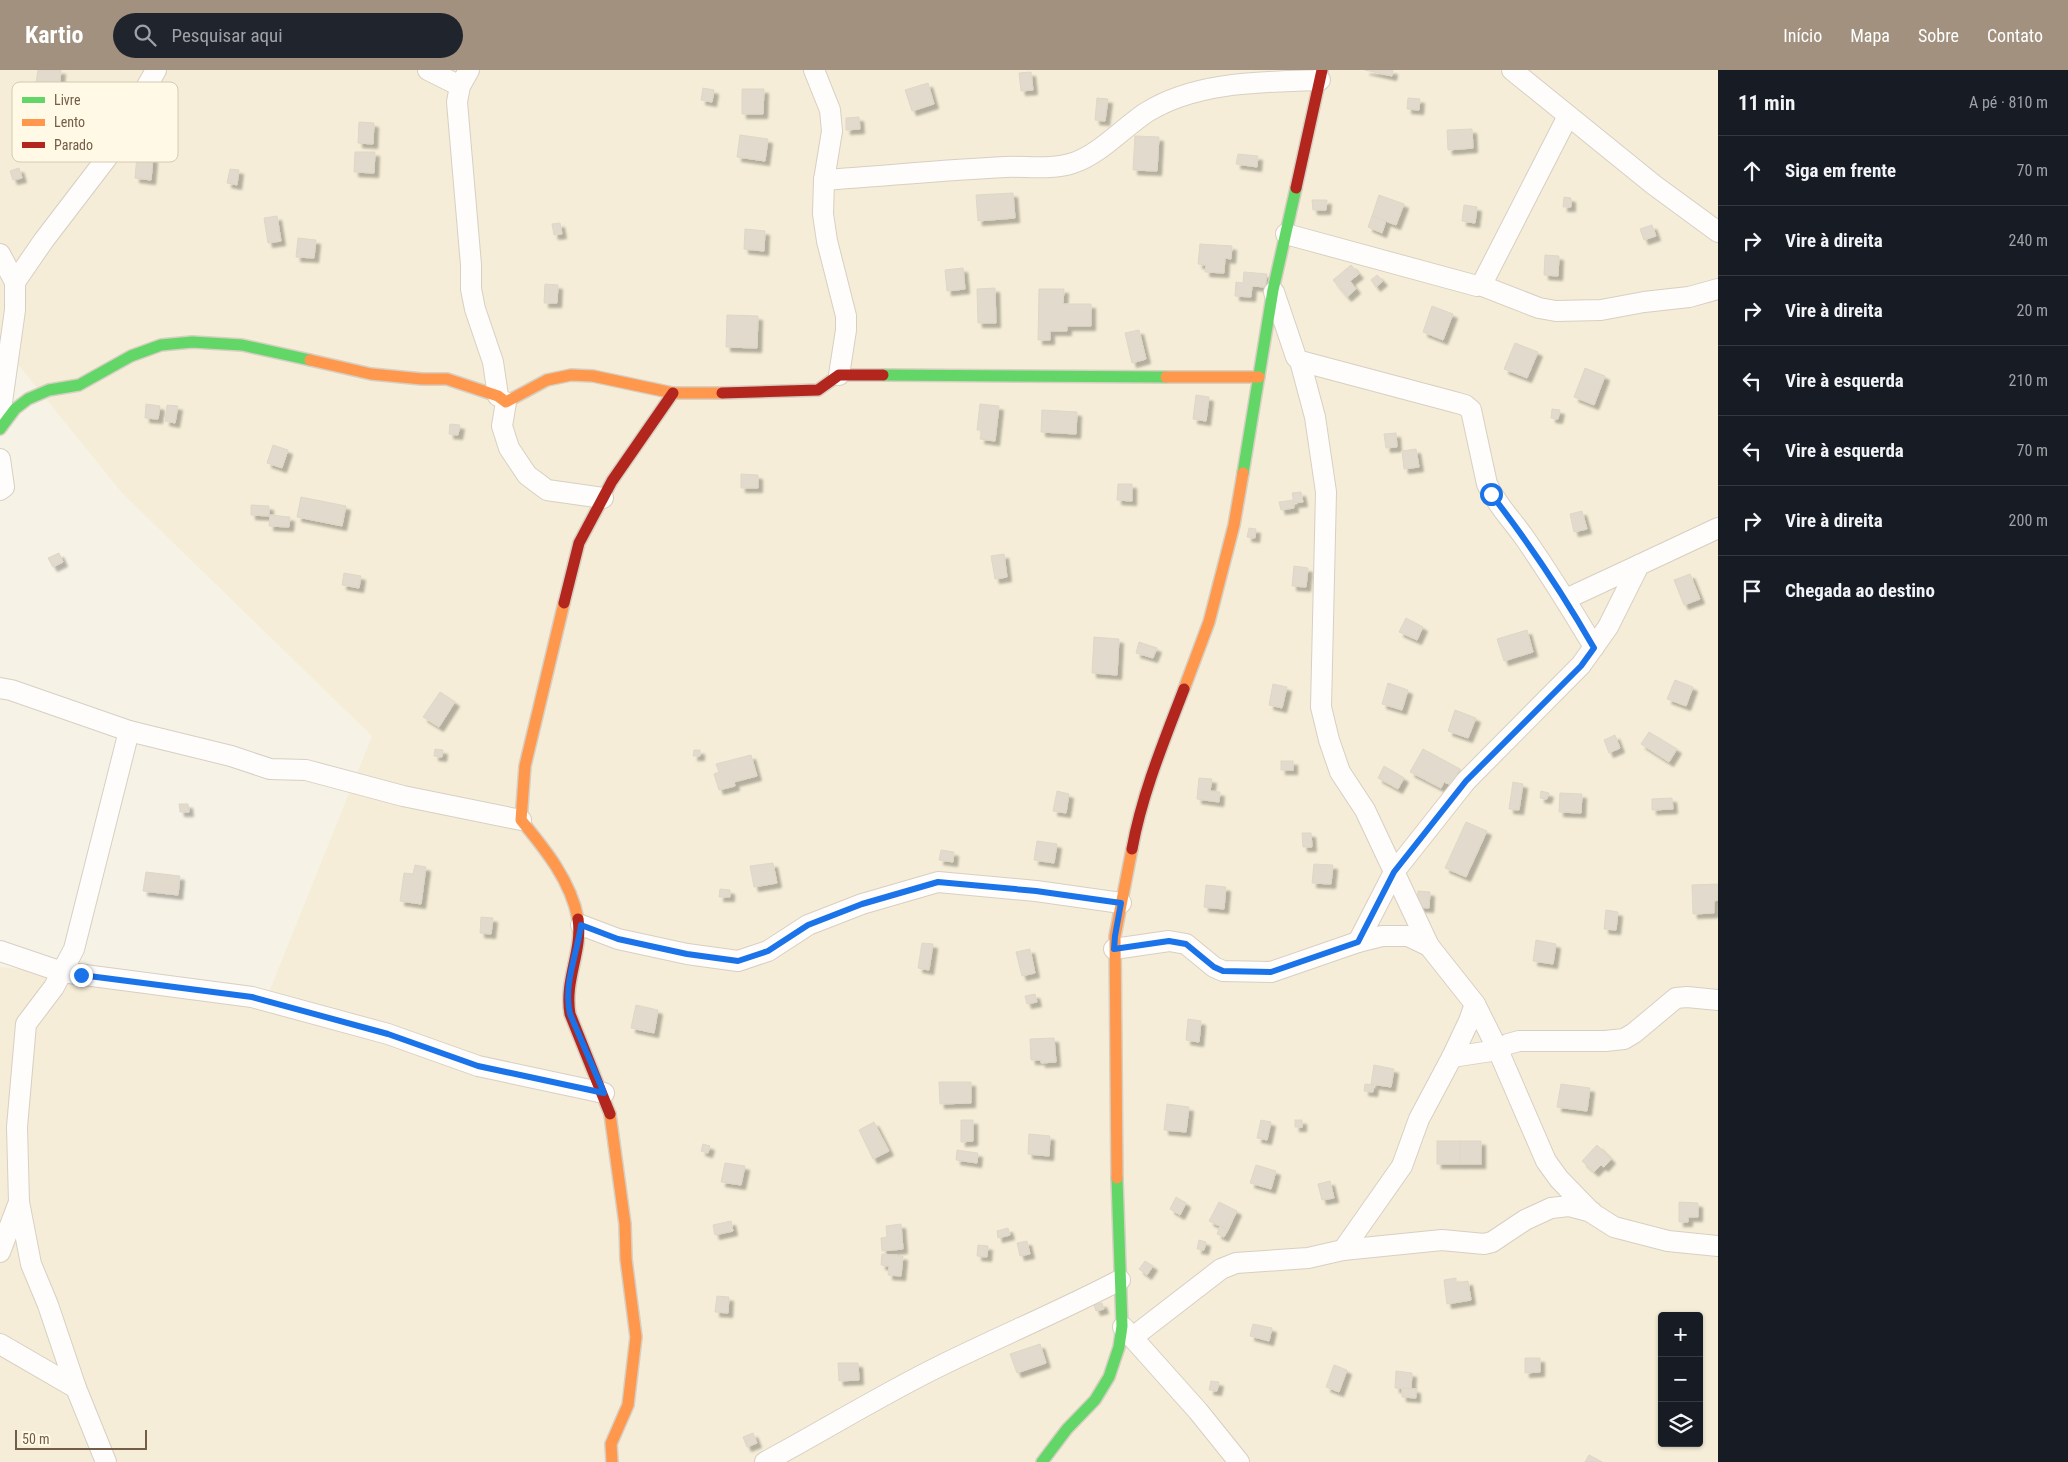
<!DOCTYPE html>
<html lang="pt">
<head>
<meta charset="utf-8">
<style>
	:root { --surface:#171b24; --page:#20242c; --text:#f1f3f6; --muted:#9ea1a6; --line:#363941; --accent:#a1917e }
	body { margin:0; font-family:"Roboto Condensed",sans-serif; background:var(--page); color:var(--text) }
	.controls { position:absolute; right:15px; bottom:15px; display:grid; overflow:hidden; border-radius:5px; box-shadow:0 1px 4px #0004 }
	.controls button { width:45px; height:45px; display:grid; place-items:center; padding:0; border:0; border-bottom:1px solid var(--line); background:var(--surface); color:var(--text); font:25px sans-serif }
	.scale { position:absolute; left:15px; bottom:12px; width:132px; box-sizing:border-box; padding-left:5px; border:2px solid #735d46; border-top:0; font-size:14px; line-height:18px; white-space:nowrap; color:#735d46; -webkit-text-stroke:4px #fff9e5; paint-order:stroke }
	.stop { position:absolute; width:15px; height:15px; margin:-11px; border:4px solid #1a73e8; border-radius:50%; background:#fff }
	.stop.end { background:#1a73e8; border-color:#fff; box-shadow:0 1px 5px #0008 }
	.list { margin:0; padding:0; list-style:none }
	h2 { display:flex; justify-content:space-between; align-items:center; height:65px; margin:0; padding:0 20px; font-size:21px }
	h2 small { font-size:16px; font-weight:400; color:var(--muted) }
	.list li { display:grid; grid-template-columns:32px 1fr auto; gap:15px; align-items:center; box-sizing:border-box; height:70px; padding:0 20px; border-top:1px solid var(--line) }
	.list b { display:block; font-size:19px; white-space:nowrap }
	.list em { font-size:16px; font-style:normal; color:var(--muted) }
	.icon { flex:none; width:28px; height:28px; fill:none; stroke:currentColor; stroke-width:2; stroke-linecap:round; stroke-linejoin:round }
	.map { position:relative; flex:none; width:1718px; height:1392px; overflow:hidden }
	header { display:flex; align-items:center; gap:30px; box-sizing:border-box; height:70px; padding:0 25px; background:var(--accent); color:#fff }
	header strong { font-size:24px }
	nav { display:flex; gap:28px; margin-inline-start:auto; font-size:18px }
	.search { width:350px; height:45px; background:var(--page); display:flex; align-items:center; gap:12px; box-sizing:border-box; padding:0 18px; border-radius:28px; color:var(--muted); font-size:19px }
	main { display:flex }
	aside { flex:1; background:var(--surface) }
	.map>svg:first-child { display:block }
	.residential { fill:#f5edd7; fill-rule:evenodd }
	.building { fill:#e2dacd; stroke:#dfd6c7; filter:url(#shadow) }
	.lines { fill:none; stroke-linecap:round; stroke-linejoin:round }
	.street-casing { stroke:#d7cfc3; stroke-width:22 }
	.fast-casing { stroke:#d6cfc2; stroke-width:14 }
	.slow-casing { stroke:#d6cfc2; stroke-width:14 }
	.jam-casing { stroke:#d6cfc2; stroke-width:14 }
	.street { stroke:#fefdfb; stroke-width:20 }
	.fast { stroke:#63d668; stroke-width:11 }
	.slow { stroke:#ff974d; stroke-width:11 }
	.jam { stroke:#b3261e; stroke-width:11 }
	.route { stroke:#1a73e8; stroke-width:6 }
	.key { fill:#fff9e5; stroke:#d5cab5; stroke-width:1 }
	.key-label { font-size:14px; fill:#735d46 }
</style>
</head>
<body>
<header>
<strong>Kartio</strong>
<div class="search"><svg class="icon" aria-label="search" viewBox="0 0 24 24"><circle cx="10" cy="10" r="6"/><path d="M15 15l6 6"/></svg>Pesquisar aqui</div>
<nav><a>Início</a><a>Mapa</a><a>Sobre</a><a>Contato</a></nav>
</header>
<main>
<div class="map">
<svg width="1718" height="1392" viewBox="0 0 1718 1392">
	<defs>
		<filter id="shadow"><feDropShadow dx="4.5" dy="4.5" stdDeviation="1" flood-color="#0004"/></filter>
	</defs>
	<rect width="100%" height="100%" fill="#f6f2e5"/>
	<path class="residential" d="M0,0H1718V1392H0V897L267,927L372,666L123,424L0,272ZM1662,1246H1699V1373H1662Z"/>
	<g class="building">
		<polygon points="38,0 61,0 59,22 35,19"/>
		<polygon points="1365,0 1393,0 1392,6"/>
		<polygon points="1031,2 1033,20 1021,21 1019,3"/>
		<polygon points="928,13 934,34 912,41 905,20"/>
		<polygon points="703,18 714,20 712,32 701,30"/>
		<polygon points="742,19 764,19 763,44 742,44"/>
		<polygon points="1097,28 1108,29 1105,51 1095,50"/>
		<polygon points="1408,28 1420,29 1419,40 1407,39"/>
		<polygon points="859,47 860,59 846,60 846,48"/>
		<polygon points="359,52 374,53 373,74 358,73"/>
		<polygon points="1472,59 1473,78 1448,80 1447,60"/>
		<polygon points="740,65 768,69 765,91 737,87"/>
		<polygon points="1135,66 1159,67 1157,101 1133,100"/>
		<polygon points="355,82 375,82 374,103 354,102"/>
		<polygon points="1238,84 1258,86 1257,97 1236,94"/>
		<polygon points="137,86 153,88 151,110 135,108"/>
		<polygon points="19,98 22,108 13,110 10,101"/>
		<polygon points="230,99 239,100 237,115 227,113"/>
		<polygon points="1013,123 1015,148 978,151 976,125"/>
		<polygon points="1379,125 1404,134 1396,155 1372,146"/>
		<polygon points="1564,127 1571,128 1571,137 1563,137"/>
		<polygon points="1312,130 1327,130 1326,140 1313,140"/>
		<polygon points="1464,135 1477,137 1475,153 1462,151"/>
		<polygon points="277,146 281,171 268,173 264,148"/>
		<polygon points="1372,146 1386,151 1382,163 1368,157"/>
		<polygon points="560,153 562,164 554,165 552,154"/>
		<polygon points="1652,155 1656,166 1644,170 1640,159"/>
		<polygon points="745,159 765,161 764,181 744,179"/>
		<polygon points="298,168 316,170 314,188 296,187"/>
		<polygon points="1200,174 1232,176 1231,189 1225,188 1224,203 1205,202 1206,195 1198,194"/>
		<polygon points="1545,185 1559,186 1558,206 1544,205"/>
		<polygon points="1351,195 1359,204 1350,211 1356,219 1347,227 1333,210"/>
		<polygon points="963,198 965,219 947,221 945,200"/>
		<polygon points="1244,202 1267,204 1265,217 1252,216 1251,227 1235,226 1236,212 1243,213"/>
		<polygon points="1377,205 1383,211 1376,217 1371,210"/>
		<polygon points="545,214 558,215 557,233 544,233"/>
		<polygon points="995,218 996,253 978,253 977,219"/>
		<polygon points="1039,219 1064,219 1063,234 1091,234 1091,256 1067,256 1067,261 1050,261 1050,270 1038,270"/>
		<polygon points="1432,236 1453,244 1443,270 1423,262"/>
		<polygon points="727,245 758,246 757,278 726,277"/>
		<polygon points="1139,260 1146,289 1132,293 1125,263"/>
		<polygon points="1515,273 1538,282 1527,308 1504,299"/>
		<polygon points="1585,298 1605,306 1594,335 1574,327"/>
		<polygon points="1196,325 1209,327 1206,351 1193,349"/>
		<polygon points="146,334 160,336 158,349 145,348"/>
		<polygon points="980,334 999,336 995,371 980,369 982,360 977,360"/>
		<polygon points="167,335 178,336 175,353 165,351"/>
		<polygon points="1552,339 1560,340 1558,349 1551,348"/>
		<polygon points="1042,340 1077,342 1076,364 1041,362"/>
		<polygon points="450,354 460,355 458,365 449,364"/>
		<polygon points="1396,363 1397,377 1386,378 1384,364"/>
		<polygon points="273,375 288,380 282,398 267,393"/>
		<polygon points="1416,379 1419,397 1404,399 1402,381"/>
		<polygon points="741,404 758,405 758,418 741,418"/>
		<polygon points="1118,414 1132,414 1132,431 1117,430"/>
		<polygon points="1301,422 1303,432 1294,433 1292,423"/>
		<polygon points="301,427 346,436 342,456 297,447"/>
		<polygon points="1293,430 1294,438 1281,440 1279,432"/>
		<polygon points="251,435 269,436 269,446 251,445"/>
		<polygon points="1582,441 1587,459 1574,462 1570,444"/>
		<polygon points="270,445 290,447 289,457 269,456"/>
		<polygon points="1249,458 1256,459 1255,468 1247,467"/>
		<polygon points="59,483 63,492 53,497 48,488"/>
		<polygon points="1004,484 1007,507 995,509 991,486"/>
		<polygon points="1294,496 1308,498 1306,517 1292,516"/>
		<polygon points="344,503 361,506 359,518 342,515"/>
		<polygon points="1690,504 1700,529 1684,535 1674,510"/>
		<polygon points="1406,548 1423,557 1417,570 1399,562"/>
		<polygon points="1527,560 1533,582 1504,591 1497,569"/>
		<polygon points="1094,567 1119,569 1117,605 1092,603"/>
		<polygon points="1139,572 1157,578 1153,588 1136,583"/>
		<polygon points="1675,610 1693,617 1686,636 1667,629"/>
		<polygon points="1388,613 1408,620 1402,640 1382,634"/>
		<polygon points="1273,614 1287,617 1282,638 1269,635"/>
		<polygon points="440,622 455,632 439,657 423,647"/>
		<polygon points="1455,640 1476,648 1468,668 1448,661"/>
		<polygon points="1649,662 1677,679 1669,692 1641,674"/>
		<polygon points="1615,665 1620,678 1609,683 1604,670"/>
		<polygon points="435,679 443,680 442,687 434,686"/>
		<polygon points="1423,679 1460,699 1451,715 1444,712 1441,718 1410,702"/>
		<polygon points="694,680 700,680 700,686 693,686"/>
		<polygon points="751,685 757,706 734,712 735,716 719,720 714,704 719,702 716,694"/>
		<rect x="1281" y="691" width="12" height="9"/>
		<polygon points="1384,696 1404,708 1398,719 1378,708"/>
		<polygon points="1199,708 1212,709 1210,721 1220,722 1219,732 1197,729"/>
		<polygon points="1513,712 1523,714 1519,740 1509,739"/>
		<polygon points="1057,721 1069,724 1066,743 1053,741"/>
		<polygon points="1541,721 1549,723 1547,729 1540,728"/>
		<polygon points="1560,723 1582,724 1581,743 1559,742"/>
		<polygon points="1672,728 1673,739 1652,740 1652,729"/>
		<polygon points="179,734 188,734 189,742 180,742"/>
		<polygon points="1466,752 1487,761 1466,807 1445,798"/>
		<polygon points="1302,763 1311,763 1312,777 1303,777"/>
		<polygon points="1037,771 1057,774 1054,793 1034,790"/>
		<polygon points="941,780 954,782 953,792 939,790"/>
		<polygon points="773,793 777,813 754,817 750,796"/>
		<polygon points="1314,794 1333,795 1331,814 1312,813"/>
		<polygon points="415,795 426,797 421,834 400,831 404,803 413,804"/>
		<polygon points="146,802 180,806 178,825 143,821"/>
		<polygon points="1718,814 1718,830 1714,831 1714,843 1693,844 1692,815"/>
		<polygon points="1206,815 1226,817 1224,839 1204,837"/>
		<polygon points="720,819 730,820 730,827 719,827"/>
		<polygon points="1418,821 1430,822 1429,838 1417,837"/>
		<polygon points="1606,840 1618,842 1616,860 1604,859"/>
		<polygon points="481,847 493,848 491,864 480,863"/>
		<polygon points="1536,870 1556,874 1553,894 1533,891"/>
		<polygon points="922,873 933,874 929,900 918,898"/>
		<polygon points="1030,879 1035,903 1022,906 1016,882"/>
		<polygon points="1035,924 1037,932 1027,934 1025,926"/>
		<polygon points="636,935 658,940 654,963 631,958"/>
		<polygon points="1188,949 1201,951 1199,972 1186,970"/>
		<polygon points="1054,968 1056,992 1041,993 1041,990 1031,990 1030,969"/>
		<polygon points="1374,995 1394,999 1391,1017 1371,1014"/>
		<polygon points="939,1012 971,1012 971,1033 940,1034"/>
		<polygon points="1365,1014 1374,1015 1373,1022 1364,1021"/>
		<polygon points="1561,1014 1590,1018 1587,1041 1557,1037"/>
		<polygon points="1167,1034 1189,1037 1186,1062 1164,1060"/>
		<polygon points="961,1050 973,1050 973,1071 961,1072"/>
		<polygon points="1261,1050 1271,1052 1267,1070 1257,1068"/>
		<rect x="1295" y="1050" width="7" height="7"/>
		<polygon points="874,1052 889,1081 873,1089 859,1060"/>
		<polygon points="1029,1064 1050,1066 1049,1086 1028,1084"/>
		<rect x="1437" y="1071" width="23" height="23"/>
		<rect x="1460" y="1071" width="21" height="23"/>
		<polygon points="703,1074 710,1076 708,1083 701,1081"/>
		<polygon points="1597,1075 1611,1089 1604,1097 1601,1095 1594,1102 1582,1091"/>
		<polygon points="957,1080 978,1083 977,1093 956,1090"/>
		<polygon points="725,1093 745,1096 741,1115 721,1112"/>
		<polygon points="1256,1095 1276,1101 1271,1119 1250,1113"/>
		<polygon points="1330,1111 1334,1128 1322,1130 1318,1114"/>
		<polygon points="1176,1127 1186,1133 1180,1145 1170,1139"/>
		<polygon points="1219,1132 1237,1141 1228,1160 1209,1151"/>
		<polygon points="1679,1132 1698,1133 1698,1147 1688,1147 1688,1152 1679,1152"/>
		<polygon points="731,1151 733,1161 715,1165 713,1155"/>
		<polygon points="901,1154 903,1179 882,1181 881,1168 887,1167 886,1156"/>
		<polygon points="1220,1156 1228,1160 1224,1167 1217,1164"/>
		<polygon points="1008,1158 1010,1165 998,1168 997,1161"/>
		<polygon points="1199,1170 1206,1172 1204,1180 1197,1179"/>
		<polygon points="1027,1171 1030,1184 1020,1186 1017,1173"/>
		<polygon points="978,1175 988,1176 987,1187 977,1186"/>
		<polygon points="882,1184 903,1186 901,1206 888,1205 889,1196 881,1195"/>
		<polygon points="1145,1191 1153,1196 1147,1205 1139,1199"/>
		<polygon points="1456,1208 1456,1213 1468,1211 1471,1230 1447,1234 1444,1210"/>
		<polygon points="717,1226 729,1227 728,1243 715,1242"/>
		<polygon points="1102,1233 1104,1239 1096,1241 1094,1235"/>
		<polygon points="1253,1254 1272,1258 1269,1271 1250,1266"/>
		<polygon points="1040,1274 1046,1293 1017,1303 1010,1284"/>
		<polygon points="1525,1288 1540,1288 1540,1302 1525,1303"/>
		<polygon points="838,1293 858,1293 859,1310 839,1311"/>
		<polygon points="1334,1295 1347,1300 1339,1322 1326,1317"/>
		<polygon points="1396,1301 1412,1303 1411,1319 1395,1318"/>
		<polygon points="1211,1311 1219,1312 1217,1321 1209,1320"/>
		<polygon points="1402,1318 1416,1319 1416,1328 1402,1327"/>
		<polygon points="753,1363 757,1373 747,1377 743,1367"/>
		<polygon points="1589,1385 1602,1392 1585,1392"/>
	</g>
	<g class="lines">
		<defs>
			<g id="street">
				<polyline points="428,0 460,16"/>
				<polyline points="469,0 460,16 457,32 471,195 471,219 475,239 493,292 498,326"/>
				<polyline points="814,0 830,40 832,61 824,110 823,144 827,171 846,246 846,260 839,305"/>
				<polyline points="1512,0 1654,115 1718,162"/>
				<path d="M824,110C884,106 944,100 1005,97C1026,96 1052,100 1073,93C1099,85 1124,57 1147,42C1197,11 1263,12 1320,10"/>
				<polyline points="1286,164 1477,216 1483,212 1568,46"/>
				<polyline points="0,184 15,212 15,240 0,346"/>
				<polyline points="15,212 44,170 106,89 156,0"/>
				<polyline points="1480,215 1539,238 1556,241 1601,240 1644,232 1689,227 1718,219"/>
				<path d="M1274,222L1296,287L1300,291L1454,332L1465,335L1471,340L1487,414C1496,434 1512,450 1524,467C1549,503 1572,540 1594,577"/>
				<polyline points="1300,291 1315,347 1326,422 1321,637 1329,670 1340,702 1365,740 1429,876"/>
				<polyline points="506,332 502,356 509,378 527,405 547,420 603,428"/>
				<polyline points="0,389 4,417 0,420"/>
				<polyline points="1566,529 1639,495"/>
				<polyline points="0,618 11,620 129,661 74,879 54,917 26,954 17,1057 19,1132 31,1194 48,1235 76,1318 106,1392"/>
				<polyline points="129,661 231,686 270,699 306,700 403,726 521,750"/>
				<polyline points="581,855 618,869 687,884 738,891 768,881 808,855 862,834 938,812 1036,821 1121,833"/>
				<polyline points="1358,872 1394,802 1466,711 1581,595 1608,557 1639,495 1718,458"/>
				<polyline points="1114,879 1169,871 1186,874 1214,897 1223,901 1271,902 1358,872 1382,866 1408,866 1429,876 1475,934 1498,980 1546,1091 1559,1109 1592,1143 1614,1157 1668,1171 1718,1176"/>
				<polyline points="0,881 62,902 252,927 388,964 478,996 604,1023"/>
				<polyline points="1452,987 1498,980 1508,974 1519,971 1605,971 1624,969 1634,963 1676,928 1687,927 1718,930"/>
				<polyline points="1343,1180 1442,1170 1484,1174 1492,1172 1525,1150 1551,1138 1569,1136 1592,1142"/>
				<polyline points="0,1182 19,1132"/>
				<polyline points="1123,1257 1198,1341 1239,1392"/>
				<polyline points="1133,1267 1221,1199 1236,1193 1308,1188 1343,1180 1402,1096 1419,1049 1452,987 1469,951 1475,934"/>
				<polyline points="0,1274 76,1318"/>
				<path d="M765,1392C823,1361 879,1326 938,1297C998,1267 1061,1241 1120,1210"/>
			</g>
			<g id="fast">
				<polyline points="883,305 1166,307"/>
				<polyline points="0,359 15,339 28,329 49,320 79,315 131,286 161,275 192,272 242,275 310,290"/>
				<polyline points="1243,403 1273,220 1296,118"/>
				<polyline points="1042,1392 1067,1359 1095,1330 1109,1307 1119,1277 1122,1256 1117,1108"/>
			</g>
			<g id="slow">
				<polyline points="310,290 371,304 422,309 447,309 498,326 506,332 547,310 571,305 593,306 673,323 722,323"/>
				<polyline points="1166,307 1259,307"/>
				<path d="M564,533L525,696L521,750C545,779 571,811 578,849"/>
				<polyline points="1184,619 1209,552 1234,455 1243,403"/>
				<polyline points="610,1044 625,1154 626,1189 636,1267 628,1335 611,1374 612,1392"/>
				<polyline points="1117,1108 1115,866 1132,779"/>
			</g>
			<g id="jam">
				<polyline points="1296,118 1322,0"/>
				<polyline points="722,323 818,320 839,305 883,305"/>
				<polyline points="564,533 579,473 612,411 673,323"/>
				<path d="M1132,779C1142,724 1164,671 1184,619"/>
				<path d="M578,849C583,881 564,910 570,944L610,1044"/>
			</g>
		</defs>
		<use href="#street" class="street-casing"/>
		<use href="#fast" class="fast-casing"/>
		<use href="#slow" class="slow-casing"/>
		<use href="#jam" class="jam-casing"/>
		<use href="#street" class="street"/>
		<use href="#fast" class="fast"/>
		<use href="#slow" class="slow"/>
		<use href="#jam" class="jam"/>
	</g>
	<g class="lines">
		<path class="route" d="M81,905L252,927L388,964L478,996L604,1023L570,944C563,914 577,885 581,855L618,869L687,884L738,891L768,881L808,855L862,834L938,812L1036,821L1121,833L1115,866L1114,879L1169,871L1186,874L1214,897L1223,901L1271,902L1358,872L1394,802L1466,711L1581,596L1594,578C1563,524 1529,473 1491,424"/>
	</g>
	<rect x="12" y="12" width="166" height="80" rx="8" class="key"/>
	<rect x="22" y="27" width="23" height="6" fill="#63d668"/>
	<rect x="22" y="49" width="23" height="7" fill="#ff974d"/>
	<rect x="22" y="72" width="23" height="6" fill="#b3261e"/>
	<g class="key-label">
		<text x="54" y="35">Livre</text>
		<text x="54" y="57">Lento</text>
		<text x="54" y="80">Parado</text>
	</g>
</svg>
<div class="controls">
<button>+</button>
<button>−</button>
<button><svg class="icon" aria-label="layers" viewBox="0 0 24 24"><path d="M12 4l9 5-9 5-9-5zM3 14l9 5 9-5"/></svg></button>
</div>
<div class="scale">50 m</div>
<div class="stop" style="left:1491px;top:424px"></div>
<div class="stop end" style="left:81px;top:905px"></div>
</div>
<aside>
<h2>11 min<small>A pé · 810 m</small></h2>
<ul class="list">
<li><svg class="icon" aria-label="ahead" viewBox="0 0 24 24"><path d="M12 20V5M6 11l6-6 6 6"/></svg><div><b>Siga em frente</b></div><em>70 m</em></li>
<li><svg class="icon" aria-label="right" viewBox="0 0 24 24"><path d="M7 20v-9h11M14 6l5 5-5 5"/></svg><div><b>Vire à direita</b></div><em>240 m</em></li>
<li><svg class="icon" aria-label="right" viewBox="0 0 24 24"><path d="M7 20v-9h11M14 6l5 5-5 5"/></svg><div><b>Vire à direita</b></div><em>20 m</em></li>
<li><svg class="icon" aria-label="left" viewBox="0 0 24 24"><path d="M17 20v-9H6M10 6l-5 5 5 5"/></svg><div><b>Vire à esquerda</b></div><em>210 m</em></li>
<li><svg class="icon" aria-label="left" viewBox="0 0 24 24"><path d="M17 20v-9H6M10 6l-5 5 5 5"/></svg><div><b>Vire à esquerda</b></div><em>70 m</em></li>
<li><svg class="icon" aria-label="right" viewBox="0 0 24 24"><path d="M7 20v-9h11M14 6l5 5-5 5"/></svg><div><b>Vire à direita</b></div><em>200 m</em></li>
<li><svg class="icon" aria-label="arrive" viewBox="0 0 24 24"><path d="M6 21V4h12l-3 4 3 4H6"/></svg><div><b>Chegada ao destino</b></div></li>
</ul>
</aside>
</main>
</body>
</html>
